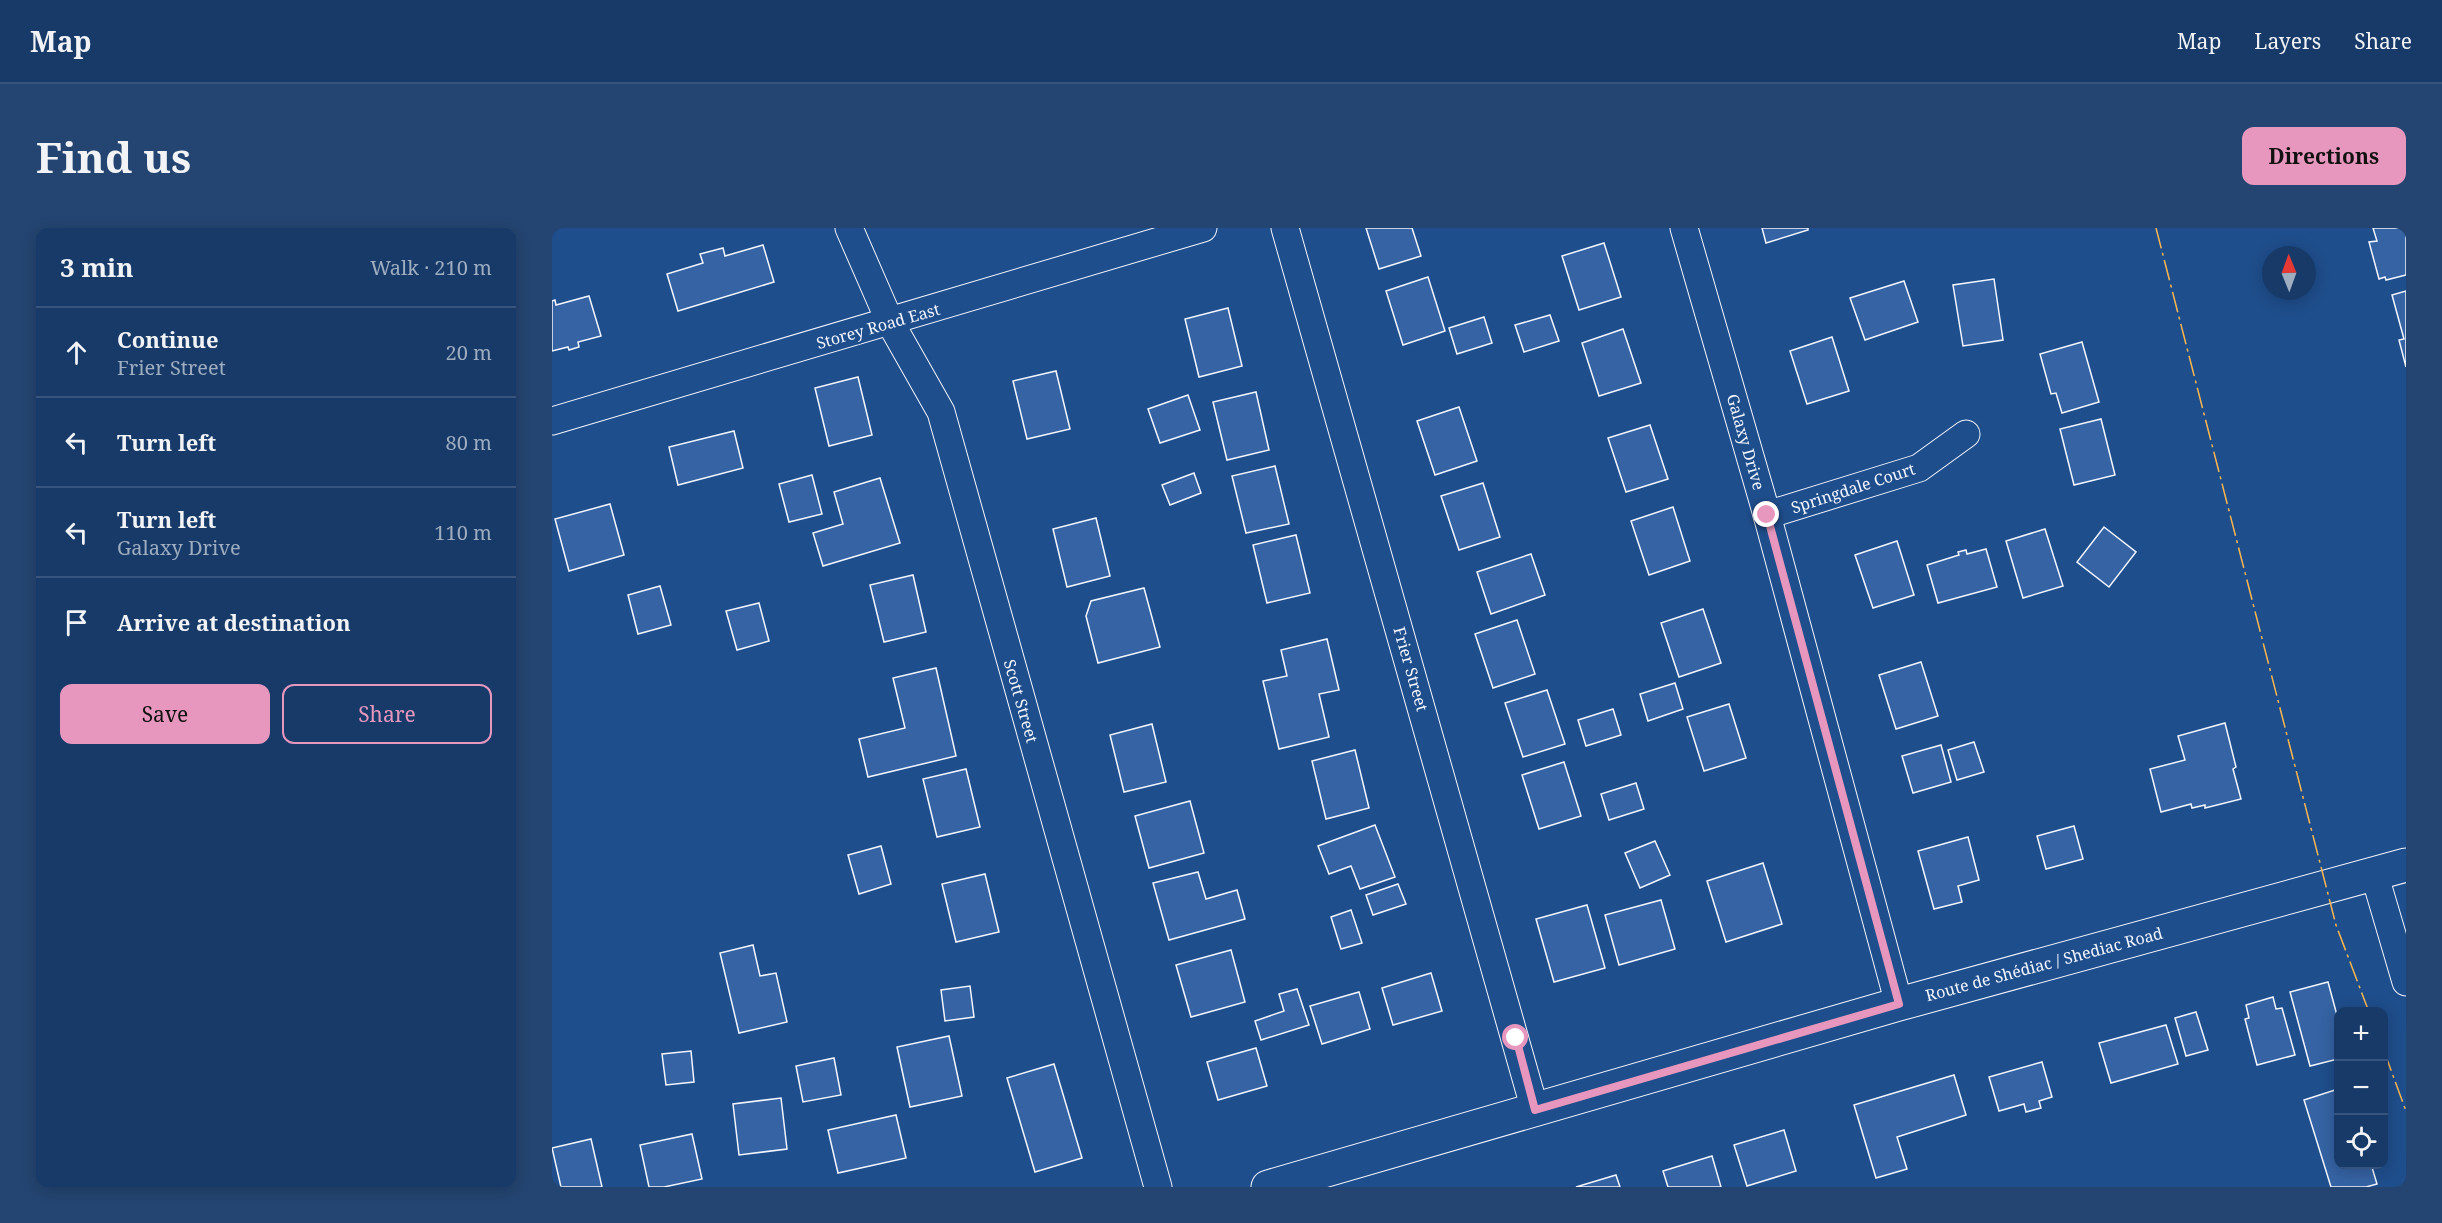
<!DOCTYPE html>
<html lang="en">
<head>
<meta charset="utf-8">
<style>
	:root { --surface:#173a69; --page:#244571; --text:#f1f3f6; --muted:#9eadc0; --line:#36547d; --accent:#e797bd }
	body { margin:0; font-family:"Noto Serif",serif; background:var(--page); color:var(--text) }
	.controls { position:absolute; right:18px; bottom:18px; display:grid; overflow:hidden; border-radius:12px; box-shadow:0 3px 15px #0003 }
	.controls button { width:54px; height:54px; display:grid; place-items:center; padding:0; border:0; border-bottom:2px solid var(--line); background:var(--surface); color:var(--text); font:30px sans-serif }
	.compass { position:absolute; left:1710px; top:18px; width:54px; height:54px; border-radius:50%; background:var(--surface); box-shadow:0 3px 15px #0003; rotate:359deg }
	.stop { position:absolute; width:18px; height:18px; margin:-14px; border:4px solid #e797bd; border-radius:50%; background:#fff }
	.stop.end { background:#e797bd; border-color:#fff; box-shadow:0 2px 6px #0008 }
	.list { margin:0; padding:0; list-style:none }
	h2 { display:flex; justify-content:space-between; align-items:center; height:78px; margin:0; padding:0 24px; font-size:26px }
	h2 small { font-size:20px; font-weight:400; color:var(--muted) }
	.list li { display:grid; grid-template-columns:39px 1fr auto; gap:18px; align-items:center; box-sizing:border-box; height:90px; padding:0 24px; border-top:2px solid var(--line) }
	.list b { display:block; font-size:22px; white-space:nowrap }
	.list p { margin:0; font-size:20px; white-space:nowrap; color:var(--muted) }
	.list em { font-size:20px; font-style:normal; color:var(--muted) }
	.actions { display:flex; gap:12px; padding:18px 24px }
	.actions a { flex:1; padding:14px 0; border:2px solid var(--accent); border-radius:12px; text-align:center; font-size:21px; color:var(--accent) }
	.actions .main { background:var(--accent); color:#111 }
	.icon { flex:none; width:33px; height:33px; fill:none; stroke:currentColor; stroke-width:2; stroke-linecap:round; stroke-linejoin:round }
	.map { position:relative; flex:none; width:1854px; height:959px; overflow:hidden; border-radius:12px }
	header { display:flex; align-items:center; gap:36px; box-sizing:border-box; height:84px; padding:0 30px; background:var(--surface); border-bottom:2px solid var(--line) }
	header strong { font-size:28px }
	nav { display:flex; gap:33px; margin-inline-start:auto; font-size:21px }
	.intro { display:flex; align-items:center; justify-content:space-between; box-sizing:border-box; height:144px; padding:0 36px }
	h1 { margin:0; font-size:42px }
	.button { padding:15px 27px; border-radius:12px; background:var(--accent); color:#111; font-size:21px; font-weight:700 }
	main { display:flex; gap:36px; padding:0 36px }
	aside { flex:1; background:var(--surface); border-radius:12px; box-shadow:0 3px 15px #0003 }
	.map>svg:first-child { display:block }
	.building { fill:#3563a3; stroke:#f2f6ff; stroke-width:1.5 }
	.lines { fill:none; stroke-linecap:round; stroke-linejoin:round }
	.minor-casing { stroke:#f2f6ff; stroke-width:29 }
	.primary-casing { stroke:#f2f6ff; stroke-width:35 }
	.minor { stroke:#1f4e8c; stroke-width:27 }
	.primary { stroke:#1f4e8c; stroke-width:33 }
	.power { stroke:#ffb74d; stroke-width:1.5; stroke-dasharray:21 4.5 3 4.5; stroke-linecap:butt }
	.route { stroke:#e797bd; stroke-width:8 }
	.labels { text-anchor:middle; stroke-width:4.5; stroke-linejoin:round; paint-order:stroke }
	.street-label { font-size:16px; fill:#f2f6ff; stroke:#1f4e8c }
</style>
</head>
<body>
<header>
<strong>Map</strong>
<nav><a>Map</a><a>Layers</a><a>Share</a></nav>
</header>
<div class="intro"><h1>Find us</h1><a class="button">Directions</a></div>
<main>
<aside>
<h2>3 min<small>Walk · 210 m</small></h2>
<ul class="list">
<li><svg class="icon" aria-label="ahead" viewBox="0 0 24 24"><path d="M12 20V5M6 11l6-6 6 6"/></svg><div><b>Continue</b><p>Frier Street</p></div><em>20 m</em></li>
<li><svg class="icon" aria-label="left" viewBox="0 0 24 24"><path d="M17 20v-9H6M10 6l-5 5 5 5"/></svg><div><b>Turn left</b></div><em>80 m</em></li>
<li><svg class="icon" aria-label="left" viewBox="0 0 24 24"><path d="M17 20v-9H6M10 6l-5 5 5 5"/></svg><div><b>Turn left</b><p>Galaxy Drive</p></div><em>110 m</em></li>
<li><svg class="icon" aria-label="arrive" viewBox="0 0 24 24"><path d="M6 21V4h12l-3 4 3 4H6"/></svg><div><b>Arrive at destination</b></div></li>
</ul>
<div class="actions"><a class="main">Save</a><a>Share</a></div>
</aside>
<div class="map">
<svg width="1854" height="959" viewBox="0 0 1854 959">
	<rect width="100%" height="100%" fill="#1f4e8c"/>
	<g class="building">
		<polygon points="814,0 860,0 869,28 827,41"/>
		<polygon points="1210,0 1256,0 1256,2 1214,15"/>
		<polygon points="1821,0 1854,0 1854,47 1834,52 1833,49 1827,51 1817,14 1825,13"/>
		<polygon points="1052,15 1069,69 1027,82 1010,28"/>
		<polygon points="211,17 222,54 126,83 115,46 151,35 148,26 171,20 173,28"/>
		<polygon points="876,49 893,103 851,117 834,63"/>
		<polygon points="1442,51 1451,112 1411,118 1401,57"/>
		<polygon points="1352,53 1366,94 1313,112 1298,70"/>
		<polygon points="1854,63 1854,139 1847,112 1852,111 1840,67"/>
		<polygon points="37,68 49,108 26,114 27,119 17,122 16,119 0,123 0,73 3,72 4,77"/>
		<polygon points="676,80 690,138 647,149 633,91"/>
		<polygon points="998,87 1007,113 972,124 963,97"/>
		<polygon points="932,89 940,115 905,126 897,100"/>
		<polygon points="1071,101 1089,155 1047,168 1030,115"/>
		<polygon points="1280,109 1297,163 1255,176 1238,123"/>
		<polygon points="1530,114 1547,174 1510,185 1504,165 1499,166 1488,126"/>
		<polygon points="504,143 518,201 475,211 461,153"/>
		<polygon points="306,149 320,207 277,218 263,160"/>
		<polygon points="704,164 717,222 675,232 661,174"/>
		<polygon points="636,167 648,202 608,215 596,181"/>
		<polygon points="907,179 925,233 883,247 865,193"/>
		<polygon points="1549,191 1563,247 1522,257 1508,201"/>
		<polygon points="1098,197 1116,251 1074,264 1056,210"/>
		<polygon points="182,203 191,240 126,257 117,219"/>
		<polygon points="723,238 737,296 694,305 680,248"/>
		<polygon points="642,245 649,265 618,277 610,257"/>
		<polygon points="260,247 270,286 237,294 227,256"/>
		<polygon points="328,250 348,315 271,338 261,305 291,296 282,264"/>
		<polygon points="931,255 948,309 907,322 889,268"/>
		<polygon points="58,276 72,327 17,343 3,291"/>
		<polygon points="1121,279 1138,333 1097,347 1079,293"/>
		<polygon points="544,290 558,348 515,359 501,301"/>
		<polygon points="1552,299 1584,324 1557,359 1525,334"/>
		<polygon points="1493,301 1511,358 1471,370 1454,313"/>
		<polygon points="744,307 758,365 715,375 701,317"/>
		<polygon points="1345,313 1362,367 1321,380 1303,327"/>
		<polygon points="1434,321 1445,359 1386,375 1375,337 1407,327 1406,324 1414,322 1415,326"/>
		<polygon points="979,326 993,367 939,386 925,344"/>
		<polygon points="361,347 374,404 332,414 318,357"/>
		<polygon points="108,358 119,397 86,406 76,367"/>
		<polygon points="592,360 608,419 546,435 534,388 539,373"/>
		<polygon points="207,375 217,413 185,422 174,383"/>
		<polygon points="1151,381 1169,435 1127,449 1109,395"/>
		<polygon points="965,392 983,446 941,460 923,406"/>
		<polygon points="775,411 787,462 767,466 777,509 727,521 711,453 735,448 729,422"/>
		<polygon points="1369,434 1386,488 1344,501 1327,447"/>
		<polygon points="384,440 404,528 316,549 307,511 353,500 341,450"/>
		<polygon points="1123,455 1131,481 1096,493 1088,466"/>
		<polygon points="995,462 1013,516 971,529 953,475"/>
		<polygon points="1177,476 1194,530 1152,543 1135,489"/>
		<polygon points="1061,481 1069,507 1034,518 1026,492"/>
		<polygon points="1673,495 1684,539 1681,541 1689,571 1653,580 1653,577 1640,580 1639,576 1609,584 1598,541 1633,532 1626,508"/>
		<polygon points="600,496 614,554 572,564 558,507"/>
		<polygon points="1422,514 1432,544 1405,552 1396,522"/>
		<polygon points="1389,517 1399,554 1361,565 1350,528"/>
		<polygon points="803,522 817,580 774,591 760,533"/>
		<polygon points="1012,534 1029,588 987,601 970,547"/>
		<polygon points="414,541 428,599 385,609 371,551"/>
		<polygon points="1084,555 1092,581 1057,592 1049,566"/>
		<polygon points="638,573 652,625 597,640 583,588"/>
		<polygon points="823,597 843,649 808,661 799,638 777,646 766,618"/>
		<polygon points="1522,598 1531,631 1494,641 1485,608"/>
		<polygon points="1416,609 1427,652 1406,658 1410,674 1382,681 1366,623"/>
		<polygon points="1103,613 1118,647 1088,660 1073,625"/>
		<polygon points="329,618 339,656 307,666 296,627"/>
		<polygon points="1211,635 1230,696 1174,714 1155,653"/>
		<polygon points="646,644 654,671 685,662 693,691 617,712 601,655"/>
		<polygon points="433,646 447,704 404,714 390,656"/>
		<polygon points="846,656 854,676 821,687 814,667"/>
		<polygon points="1109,672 1123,721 1067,737 1053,687"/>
		<polygon points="1035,677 1053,740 1002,754 984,691"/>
		<polygon points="799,682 810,715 789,721 779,689"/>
		<polygon points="201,717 208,748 224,745 235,794 187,805 168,725"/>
		<polygon points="679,722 693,774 639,789 624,737"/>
		<polygon points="879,745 890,783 841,797 830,760"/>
		<polygon points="1776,754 1786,791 1786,831 1758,838 1738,764"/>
		<polygon points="418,758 422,789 393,793 389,762"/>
		<polygon points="745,761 757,797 709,812 703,793 732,783 727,766"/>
		<polygon points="807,764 818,801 770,816 758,778"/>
		<polygon points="1721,769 1724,781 1730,780 1743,827 1705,837 1693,791 1697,790 1694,777"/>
		<polygon points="1644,784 1656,822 1634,828 1623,790"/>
		<polygon points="1614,797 1626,836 1559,855 1547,815"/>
		<polygon points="397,808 410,868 358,879 345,819"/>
		<polygon points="704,820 715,858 666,872 655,834"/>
		<polygon points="139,823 142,854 114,857 110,826"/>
		<polygon points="282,830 289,867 251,874 244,838"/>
		<polygon points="1490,834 1500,869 1487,873 1489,880 1474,884 1472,876 1447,883 1437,849"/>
		<polygon points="502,836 530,930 483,944 455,850"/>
		<polygon points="1402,847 1414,887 1345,909 1355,941 1324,950 1302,877"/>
		<polygon points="1786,861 1786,936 1819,936 1825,956 1814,959 1779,959 1752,872"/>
		<polygon points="229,870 235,921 187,927 181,876"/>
		<polygon points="344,887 354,930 286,945 276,902"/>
		<polygon points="1232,902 1244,943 1195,958 1182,917"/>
		<polygon points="140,906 150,951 112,959 97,959 88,917"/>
		<polygon points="39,911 50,959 9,959 0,920"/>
		<polygon points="1160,928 1169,959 1116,959 1111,943"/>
		<polygon points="1064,947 1068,959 1024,959"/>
	</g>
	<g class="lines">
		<defs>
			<g id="minor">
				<polyline points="297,0 338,94 389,184 606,959"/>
				<polyline points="733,0 983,882"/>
				<polyline points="1132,0 1215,287 1347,776"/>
				<polyline points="0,193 651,0"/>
				<polyline points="1215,287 1367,240 1414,206"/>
				<polyline points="1822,645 1854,754"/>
			</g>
			<polyline id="primary" points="716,959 1347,776 1854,637"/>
		</defs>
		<use href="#minor" class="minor-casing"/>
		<use href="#primary" class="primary-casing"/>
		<use href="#minor" class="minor"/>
		<use href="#primary" class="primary"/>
		<g class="power">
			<polyline points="1604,0 1784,697 1817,784"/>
			<polyline points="1832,823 1854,883"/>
		</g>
	</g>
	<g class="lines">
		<polyline class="route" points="964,810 983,882 1347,776 1215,287"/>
	</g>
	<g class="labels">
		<g class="street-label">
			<text transform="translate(326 98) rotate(-16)" y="6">Storey Road East</text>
			<text transform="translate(1194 214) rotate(74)" y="6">Galaxy Drive</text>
			<text transform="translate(1301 260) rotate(-18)" y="6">Springdale Court</text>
			<text transform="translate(859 441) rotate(74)" y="6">Frier Street</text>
			<text transform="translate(469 473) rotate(74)" y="6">Scott Street</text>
			<text transform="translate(1492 736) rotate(-15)" y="6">Route de Shédiac / Shediac Road</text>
		</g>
	</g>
</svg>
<div class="controls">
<button>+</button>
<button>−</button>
<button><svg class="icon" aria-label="locate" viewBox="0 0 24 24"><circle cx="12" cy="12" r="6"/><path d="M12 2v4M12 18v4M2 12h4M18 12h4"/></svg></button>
</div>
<svg class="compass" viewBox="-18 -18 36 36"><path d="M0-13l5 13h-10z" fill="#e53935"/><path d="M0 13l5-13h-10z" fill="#9eadc0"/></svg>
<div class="stop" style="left:964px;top:810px"></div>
<div class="stop end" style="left:1215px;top:287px"></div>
</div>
</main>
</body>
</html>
